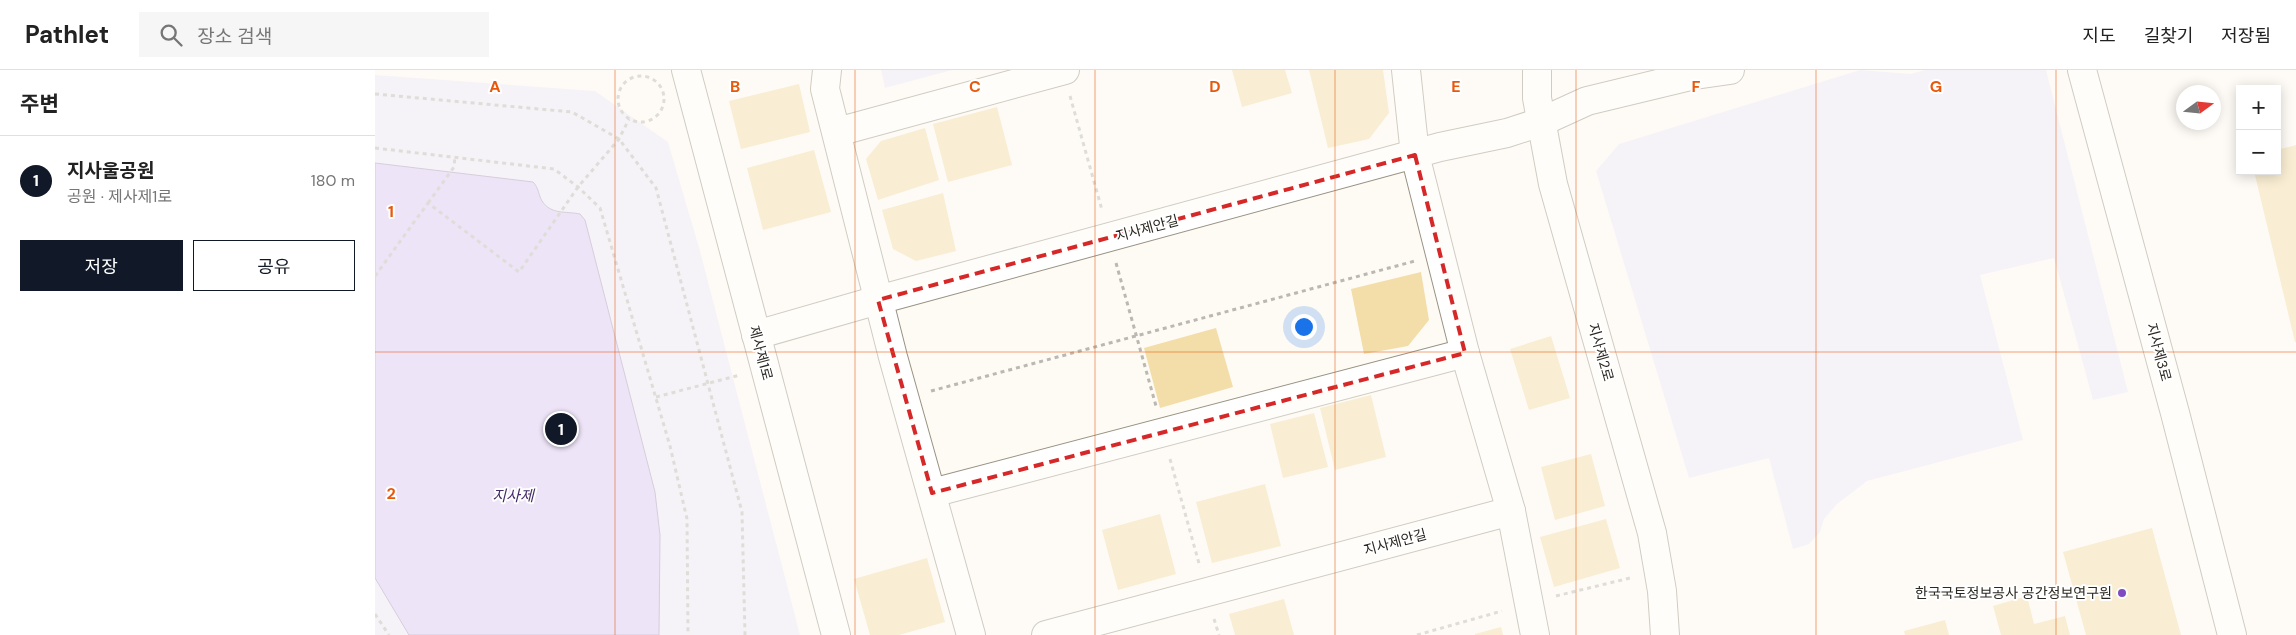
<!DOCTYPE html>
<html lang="ko">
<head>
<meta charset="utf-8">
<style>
	:root { --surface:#fff; --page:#f6f6f6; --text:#222; --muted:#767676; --line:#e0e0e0; --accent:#111827 }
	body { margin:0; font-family:"DM Sans","Noto Sans KR",sans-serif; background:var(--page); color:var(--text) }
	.controls { position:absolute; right:15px; top:15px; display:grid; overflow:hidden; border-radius:0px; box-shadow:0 2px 12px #0003 }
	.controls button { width:45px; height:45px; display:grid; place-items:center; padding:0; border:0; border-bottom:1px solid var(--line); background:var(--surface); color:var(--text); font:25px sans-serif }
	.compass { position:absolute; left:1801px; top:15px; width:45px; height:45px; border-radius:50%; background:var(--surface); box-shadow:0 2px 12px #0003; rotate:75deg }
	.you { position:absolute; left:928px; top:256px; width:18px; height:18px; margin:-12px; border:4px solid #fff; border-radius:50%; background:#1a73e8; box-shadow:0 0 0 8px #1a73e833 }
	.badge { display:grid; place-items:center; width:32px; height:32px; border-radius:50%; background:var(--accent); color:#fff; font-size:16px; font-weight:700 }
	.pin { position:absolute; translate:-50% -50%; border:2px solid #fff; box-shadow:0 1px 5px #0006 }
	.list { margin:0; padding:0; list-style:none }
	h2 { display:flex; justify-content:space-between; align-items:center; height:65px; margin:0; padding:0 20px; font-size:21px }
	h2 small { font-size:16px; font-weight:400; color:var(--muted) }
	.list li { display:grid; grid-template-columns:32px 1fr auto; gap:15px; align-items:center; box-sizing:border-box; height:90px; padding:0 20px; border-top:1px solid var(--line) }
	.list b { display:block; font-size:19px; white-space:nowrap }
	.list p { margin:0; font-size:16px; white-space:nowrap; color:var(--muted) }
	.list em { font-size:16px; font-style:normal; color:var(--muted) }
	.actions { display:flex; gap:10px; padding:15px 20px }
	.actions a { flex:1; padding:11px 0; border:1px solid var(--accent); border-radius:0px; text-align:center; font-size:18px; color:var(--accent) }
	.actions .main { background:var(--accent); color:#fff }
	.icon { flex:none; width:28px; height:28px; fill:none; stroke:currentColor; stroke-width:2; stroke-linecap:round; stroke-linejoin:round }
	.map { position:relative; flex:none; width:1921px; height:565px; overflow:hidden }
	header { display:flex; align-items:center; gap:30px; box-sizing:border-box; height:70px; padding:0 25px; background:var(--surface); border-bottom:1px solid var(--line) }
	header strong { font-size:24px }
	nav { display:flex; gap:28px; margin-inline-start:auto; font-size:18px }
	.search { width:350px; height:45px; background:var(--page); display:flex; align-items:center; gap:12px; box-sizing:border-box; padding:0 18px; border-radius:0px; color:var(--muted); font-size:19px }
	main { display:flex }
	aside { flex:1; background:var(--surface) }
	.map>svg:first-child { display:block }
	.green { fill:#eee8fa }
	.water { fill:#d9c7f9; stroke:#a597b8 }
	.building { fill:#f3dda9 }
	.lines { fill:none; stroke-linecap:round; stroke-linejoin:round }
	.minor-casing { stroke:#999383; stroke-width:30 }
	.path { stroke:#bbb8b2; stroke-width:3; stroke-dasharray:4 4; stroke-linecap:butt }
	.minor { stroke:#fff; stroke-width:28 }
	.marked { fill:none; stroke:#d62828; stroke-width:4; stroke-dasharray:10 6; stroke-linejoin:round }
	.grid { fill:none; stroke:#e8590c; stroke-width:1; stroke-opacity:0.55 }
	.poi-dot { fill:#804ac1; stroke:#fff; stroke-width:2 }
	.labels { text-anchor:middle; stroke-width:4; stroke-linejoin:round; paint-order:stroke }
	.street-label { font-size:14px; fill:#2b2822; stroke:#fff }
	.poi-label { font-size:14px; fill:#2b2822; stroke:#fff; text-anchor:end }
	.water-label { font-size:15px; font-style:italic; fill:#452b67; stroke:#fff }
	.grid-label { font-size:16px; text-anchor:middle; font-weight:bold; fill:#e8590c; stroke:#fff; stroke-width:4; stroke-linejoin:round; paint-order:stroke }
</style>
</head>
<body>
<header>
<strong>Pathlet</strong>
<div class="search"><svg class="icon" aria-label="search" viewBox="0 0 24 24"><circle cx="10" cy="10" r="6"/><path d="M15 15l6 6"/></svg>장소 검색</div>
<nav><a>지도</a><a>길찾기</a><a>저장됨</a></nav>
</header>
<main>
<aside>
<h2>주변<small></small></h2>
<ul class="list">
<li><span class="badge">1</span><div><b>지사울공원</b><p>공원 · 제사제1로</p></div><em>180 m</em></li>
</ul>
<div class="actions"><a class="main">저장</a><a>공유</a></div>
</aside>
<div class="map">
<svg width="1921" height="565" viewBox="0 0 1921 565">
	<rect width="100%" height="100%" fill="#fefbf5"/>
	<g class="green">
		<polygon points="506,0 577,0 510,18"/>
		<polygon points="1485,0 1536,4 1550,0 1671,0 1753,322 1718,330 1679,188 1605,205 1648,370 1492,411 1462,434 1449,449 1445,462 1434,474 1418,479 1394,388 1314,408 1221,101 1244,74"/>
		<polygon points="0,5 220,21 293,72 325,181 425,565 0,565"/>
	</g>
	<path class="water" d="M0,93L158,112C164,118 163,124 167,131C176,145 191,141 205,144L210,150L280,422L285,465L284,565H34L0,508Z"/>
	<g class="building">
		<polygon points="857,0 910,0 917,23 867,37"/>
		<polygon points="934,0 1008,0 1014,43 994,69 953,78"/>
		<polygon points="424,14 435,62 366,79 354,31"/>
		<polygon points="622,37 637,95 573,112 558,54"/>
		<polygon points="550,58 564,110 503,130 491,89 506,71"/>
		<polygon points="1921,75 1921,272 1920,272 1879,101 1902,101 1902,80"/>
		<polygon points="439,80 456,142 388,160 372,98"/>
		<polygon points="568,123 581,181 541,191 518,179 507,140"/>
		<polygon points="1046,202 1054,250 1033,276 989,284 976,219"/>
		<polygon points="841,258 858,317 785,338 769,278"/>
		<polygon points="1176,266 1195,328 1154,340 1135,279"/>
		<polygon points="996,325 1011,387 960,400 945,338"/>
		<polygon points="939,343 953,397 908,408 895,354"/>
		<polygon points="1216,384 1230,436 1180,450 1166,397"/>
		<polygon points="890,414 906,476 837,493 821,432"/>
		<polygon points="785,444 801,504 743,520 727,460"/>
		<polygon points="1231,449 1245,498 1179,517 1165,467"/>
		<polygon points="1777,458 1806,565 1711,565 1688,482"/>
		<polygon points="552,488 570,552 524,565 495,565 479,509"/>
		<polygon points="1652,526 1659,554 1690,546 1695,565 1626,565 1618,536"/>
		<polygon points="909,529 919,565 860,565 854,544"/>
		<polygon points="1570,550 1574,565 1530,565 1529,561"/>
		<polygon points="1126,557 1128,565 1100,565 1100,564"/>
	</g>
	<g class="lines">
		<defs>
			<g id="minor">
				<polyline points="311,0 461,565"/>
				<polyline points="452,0 450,19 518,287 596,565"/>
				<polyline points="1031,0 1040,85 1090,283 1136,441 1160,565"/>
				<polyline points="1162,0 1162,28 1178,114 1277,463 1287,521 1290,565"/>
				<polyline points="1707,0 1800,343 1857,565"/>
				<polyline points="462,62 690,0"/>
				<polyline points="381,265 503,230 1065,77 1132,63 1166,52 1212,31 1320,5 1355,0"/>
				<polyline points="557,423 1090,283"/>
				<polyline points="671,565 1136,441"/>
			</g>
		</defs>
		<use href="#minor" class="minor-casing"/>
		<g class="path">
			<circle cx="266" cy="29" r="23"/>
			<polyline points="0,24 197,42 244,69 281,118 367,442 370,565"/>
			<polyline points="695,26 727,140"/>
			<polyline points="0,78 179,99 203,117 225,138 295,376 312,449 313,565"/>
			<polyline points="53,133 79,97 80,86"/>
			<polyline points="741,193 781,336"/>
			<polyline points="0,206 53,133 144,202 203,117 244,69 254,49"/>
			<polyline points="556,321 1040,191"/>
			<polyline points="281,327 365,305"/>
			<polyline points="795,389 825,497"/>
			<polyline points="1181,526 1255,508"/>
			<polyline points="0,544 14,565"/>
			<polyline points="839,549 844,565"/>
			<polyline points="1042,565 1127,541"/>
		</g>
		<use href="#minor" class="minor"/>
	</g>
	<path d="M0 0H1921V565H0ZM1040,85L1090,283L557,423L503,230Z" fill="#fefbf5" fill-opacity=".55" fill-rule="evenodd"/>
	<path class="marked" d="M1040,85L1090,283L557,423L503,230Z"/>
	<path class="grid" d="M240,0V565M480,0V565M720,0V565M960,0V565M1201,0V565M1441,0V565M1681,0V565M0,282H1921"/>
	<circle class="poi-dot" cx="1747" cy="523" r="5"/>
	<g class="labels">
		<g class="street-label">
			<text transform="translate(772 158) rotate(-15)" y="5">지사제안길</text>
			<text transform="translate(1226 282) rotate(74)" y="5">지사제2로</text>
			<text transform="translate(1784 282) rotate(75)" y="5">지사제3로</text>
			<text transform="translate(386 283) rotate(75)" y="5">제사제1로</text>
			<text transform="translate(1020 472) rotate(-15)" y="5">지사제안길</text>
		</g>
		<g class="poi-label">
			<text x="1737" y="528">한국국토정보공사 공간정보연구원</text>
		</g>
		<g class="water-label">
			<text x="138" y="431">지사제</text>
		</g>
	</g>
	<g class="grid-label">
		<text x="120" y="22">A</text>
		<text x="360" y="22">B</text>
		<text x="600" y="22">C</text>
		<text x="840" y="22">D</text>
		<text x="1081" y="22">E</text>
		<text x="1321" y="22">F</text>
		<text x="1561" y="22">G</text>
		<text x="16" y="147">1</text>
		<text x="16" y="429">2</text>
	</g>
</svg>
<div class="controls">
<button>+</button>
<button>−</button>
</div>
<svg class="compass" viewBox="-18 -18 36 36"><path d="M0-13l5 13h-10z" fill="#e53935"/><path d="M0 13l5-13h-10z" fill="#767676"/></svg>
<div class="you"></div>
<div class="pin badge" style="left:186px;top:359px">1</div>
</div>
</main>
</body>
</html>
